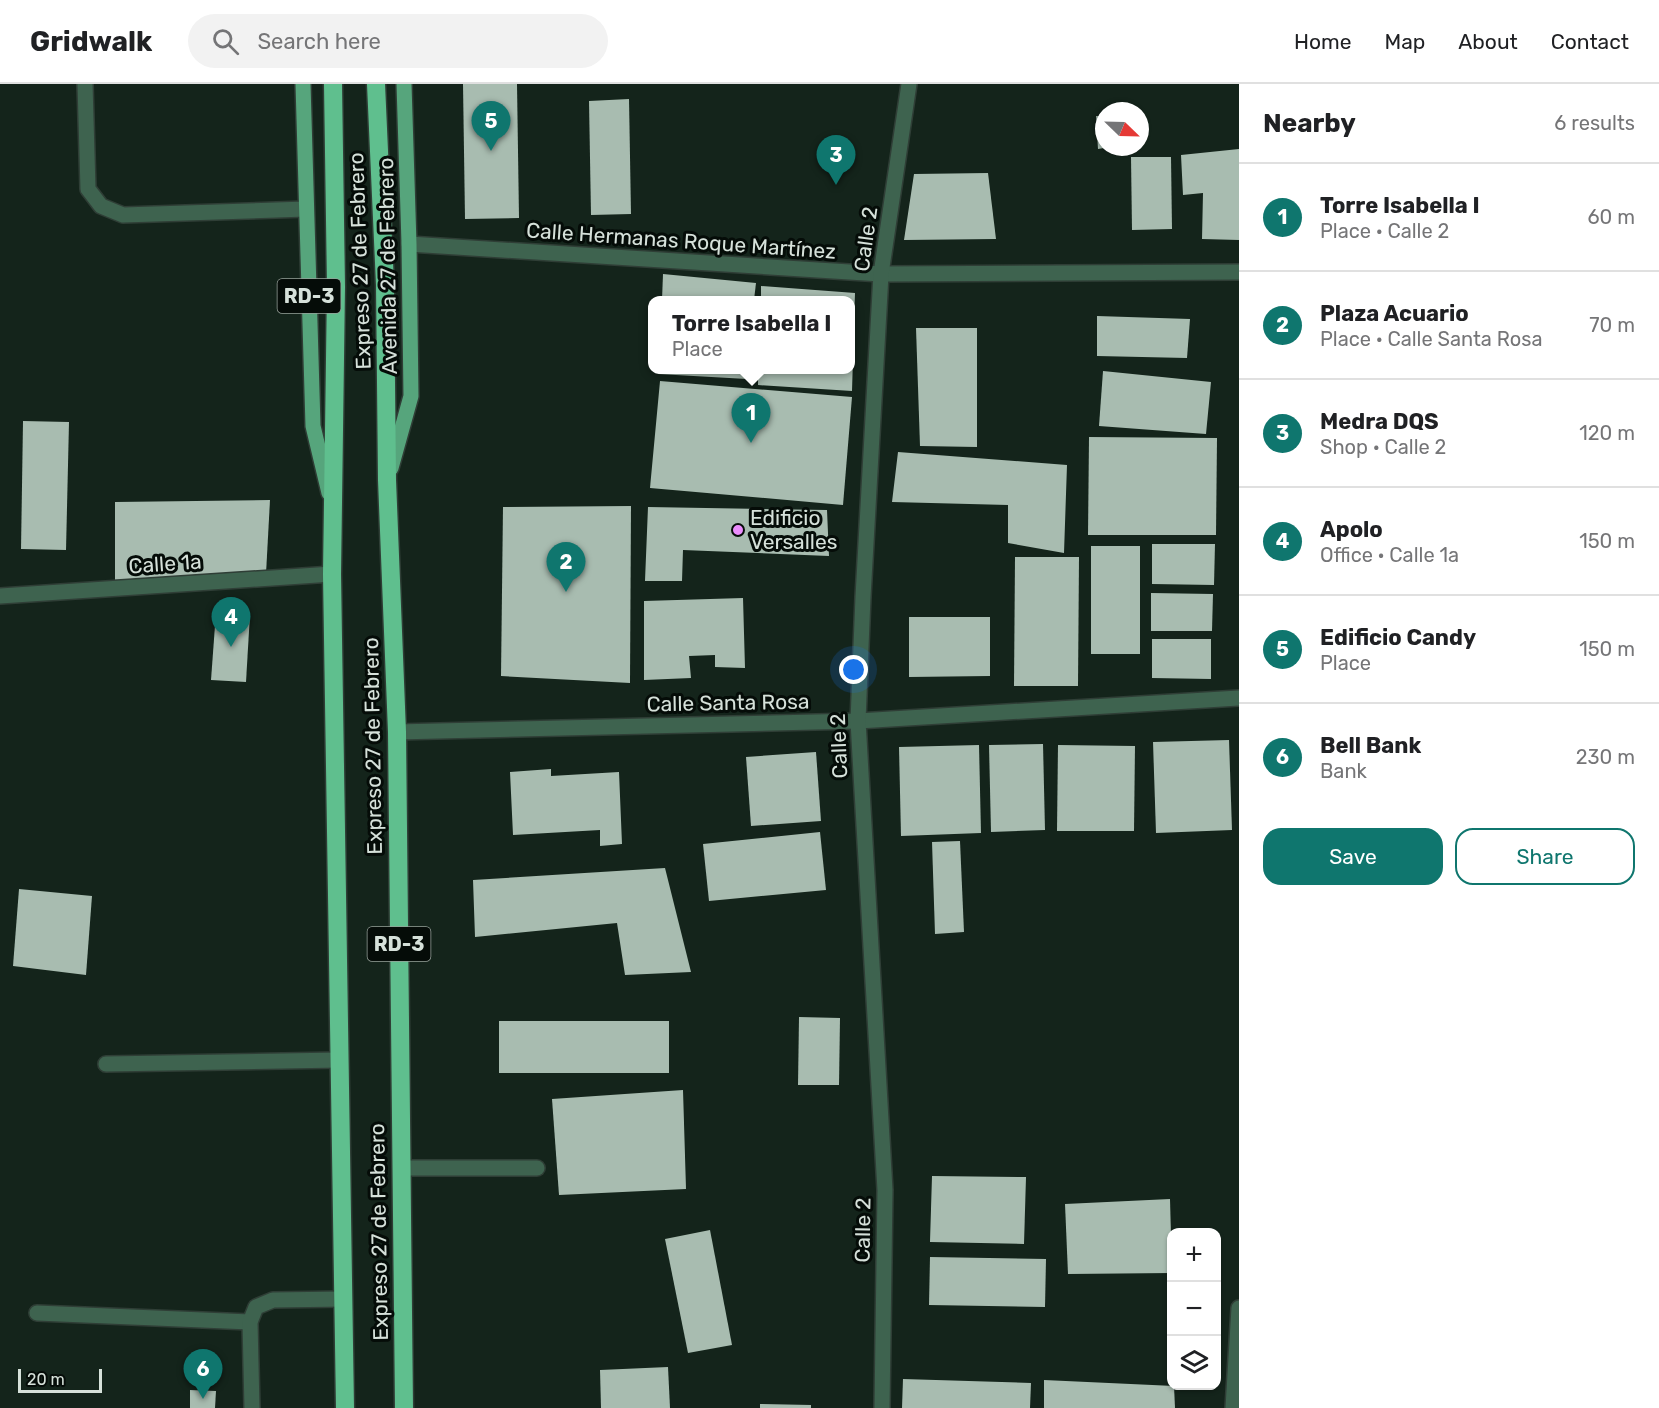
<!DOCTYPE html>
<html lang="en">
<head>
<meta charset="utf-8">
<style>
	:root { --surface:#fff; --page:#f2f2f2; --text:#202124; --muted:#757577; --line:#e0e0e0; --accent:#0f766e }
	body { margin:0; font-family:Rubik,sans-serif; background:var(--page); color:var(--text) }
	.controls { position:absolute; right:18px; bottom:18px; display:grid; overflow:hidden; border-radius:12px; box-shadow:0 2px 4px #0004 }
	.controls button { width:54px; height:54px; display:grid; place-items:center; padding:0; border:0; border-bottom:2px solid var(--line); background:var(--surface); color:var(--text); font:30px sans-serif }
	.compass { position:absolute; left:1095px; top:18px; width:54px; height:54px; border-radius:50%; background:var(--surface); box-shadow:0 2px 4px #0004; rotate:113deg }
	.scale { position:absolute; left:18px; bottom:15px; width:84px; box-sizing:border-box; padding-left:6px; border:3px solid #d6e1da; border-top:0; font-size:16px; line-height:21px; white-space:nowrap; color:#d6e1da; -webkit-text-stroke:4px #050c08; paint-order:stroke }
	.you { position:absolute; left:854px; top:586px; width:21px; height:21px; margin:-15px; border:4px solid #fff; border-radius:50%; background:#1a73e8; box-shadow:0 0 0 9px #1a73e833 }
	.badge { display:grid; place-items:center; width:39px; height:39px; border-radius:50%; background:var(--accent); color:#fff; font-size:20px; font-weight:700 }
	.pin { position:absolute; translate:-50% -50px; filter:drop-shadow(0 2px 3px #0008) }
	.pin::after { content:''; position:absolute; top:32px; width:21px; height:18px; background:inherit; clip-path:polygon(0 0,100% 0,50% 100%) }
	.popup { position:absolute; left:648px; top:212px; width:207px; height:78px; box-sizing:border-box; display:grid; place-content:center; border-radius:12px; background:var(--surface); filter:drop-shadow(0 2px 4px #0005); font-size:20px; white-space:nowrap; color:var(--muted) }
	.popup b { font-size:22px; color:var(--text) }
	.popup::after { content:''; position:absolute; left:50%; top:100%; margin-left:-12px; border:12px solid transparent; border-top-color:var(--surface) }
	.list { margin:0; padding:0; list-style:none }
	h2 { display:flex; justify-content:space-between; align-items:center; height:78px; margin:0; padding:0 24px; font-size:26px }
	h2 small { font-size:20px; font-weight:400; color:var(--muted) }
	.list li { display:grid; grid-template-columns:39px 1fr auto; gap:18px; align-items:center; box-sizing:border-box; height:108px; padding:0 24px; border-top:2px solid var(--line) }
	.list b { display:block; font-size:22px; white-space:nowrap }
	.list p { margin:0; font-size:20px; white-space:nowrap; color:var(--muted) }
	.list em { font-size:20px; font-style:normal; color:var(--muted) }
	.actions { display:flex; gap:12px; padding:18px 24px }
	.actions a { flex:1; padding:14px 0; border:2px solid var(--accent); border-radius:18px; text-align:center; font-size:21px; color:var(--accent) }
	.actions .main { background:var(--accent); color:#fff }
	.icon { flex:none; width:33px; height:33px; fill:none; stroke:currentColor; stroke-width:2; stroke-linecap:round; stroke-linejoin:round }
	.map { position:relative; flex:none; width:1239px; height:1324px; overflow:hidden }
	header { display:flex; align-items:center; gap:36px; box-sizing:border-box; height:84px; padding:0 30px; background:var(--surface); border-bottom:2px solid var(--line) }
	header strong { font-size:28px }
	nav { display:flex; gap:33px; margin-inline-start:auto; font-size:21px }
	.search { width:420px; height:54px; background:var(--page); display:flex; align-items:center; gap:15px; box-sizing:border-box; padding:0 21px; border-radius:33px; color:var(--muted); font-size:22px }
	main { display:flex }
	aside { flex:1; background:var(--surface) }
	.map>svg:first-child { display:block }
	.building { fill:#a8bcb0 }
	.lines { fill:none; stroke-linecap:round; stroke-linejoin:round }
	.lane-casing { stroke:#2f3e36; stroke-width:18 }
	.street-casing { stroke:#2f3e36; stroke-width:18 }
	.primary-casing { stroke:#2f3e36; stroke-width:18 }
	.highway-casing { stroke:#2f3e36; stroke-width:21 }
	.lane { stroke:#3e634f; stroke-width:15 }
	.street { stroke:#3e634f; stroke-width:15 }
	.primary { stroke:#56a57c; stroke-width:15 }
	.highway { stroke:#5fbf8e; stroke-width:18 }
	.poi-dot { fill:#eb8dfc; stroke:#050c08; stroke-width:2 }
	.labels { text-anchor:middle; stroke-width:6; stroke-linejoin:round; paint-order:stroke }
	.shield { fill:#050c08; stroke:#97a19b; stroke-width:1.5 }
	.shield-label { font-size:20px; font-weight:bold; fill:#d6e1da }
	.street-label { font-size:21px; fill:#d6e1da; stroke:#050c08 }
	.poi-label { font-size:21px; fill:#d6e1da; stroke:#050c08; text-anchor:start }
</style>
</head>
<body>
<header>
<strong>Gridwalk</strong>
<div class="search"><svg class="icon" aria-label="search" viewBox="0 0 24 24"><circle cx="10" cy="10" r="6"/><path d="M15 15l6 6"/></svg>Search here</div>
<nav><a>Home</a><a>Map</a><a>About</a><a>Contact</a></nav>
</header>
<main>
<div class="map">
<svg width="1239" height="1324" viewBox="0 0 1239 1324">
	<rect width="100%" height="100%" fill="#14241b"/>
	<g class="building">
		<polygon points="463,0 517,0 519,134 465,135"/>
		<polygon points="629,15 631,130 591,131 589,17"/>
		<polygon points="1096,32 1104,32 1104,64 1098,65"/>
		<polygon points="1239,65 1239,156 1202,155 1203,109 1183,111 1181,71"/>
		<polygon points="1131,73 1171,73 1172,145 1132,146"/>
		<polygon points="988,89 996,155 904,156 914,90"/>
		<polygon points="663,190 756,199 754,216 662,216"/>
		<polygon points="761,202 855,209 852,307 758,301 758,286 850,286 850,216 761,216"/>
		<polygon points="1097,232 1190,235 1187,274 1097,272"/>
		<polygon points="916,244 977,244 977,363 920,362"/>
		<polygon points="658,286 748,286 747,295 658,290"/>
		<polygon points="1103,287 1211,298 1206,350 1099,342"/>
		<polygon points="660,297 852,313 843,421 650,404"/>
		<polygon points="23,337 69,338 66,466 21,465"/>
		<polygon points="1089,353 1217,354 1216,451 1088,451"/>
		<polygon points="898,368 1067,381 1064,469 1008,459 1008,421 892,418"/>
		<polygon points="270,416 266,490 115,501 115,418"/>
		<polygon points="631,422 630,599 501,592 503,423"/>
		<polygon points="648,423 827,426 829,472 683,466 682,497 645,497"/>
		<polygon points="1152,460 1215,460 1214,501 1152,500"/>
		<rect x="1091" y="462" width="49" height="108"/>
		<polygon points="1015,473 1079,473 1078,602 1014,602"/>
		<polygon points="1151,509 1213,510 1212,547 1151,547"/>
		<polygon points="743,514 745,584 715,583 715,571 689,572 691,594 644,596 644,517"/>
		<polygon points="216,528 250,530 246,598 211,596"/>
		<polygon points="909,533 990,533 990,592 909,593"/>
		<polygon points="1152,555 1211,555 1211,595 1152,594"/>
		<polygon points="1229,656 1232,746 1156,749 1153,658"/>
		<polygon points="1043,660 1045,746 991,748 989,661"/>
		<polygon points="979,661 981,749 901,752 899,663"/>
		<polygon points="1058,661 1135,662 1134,747 1057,747"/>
		<polygon points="816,668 821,737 751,742 746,673"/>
		<polygon points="551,685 551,692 619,688 622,760 600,762 600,746 513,751 510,688"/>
		<polygon points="820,748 826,806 709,817 703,760"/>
		<polygon points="960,757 964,848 935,850 932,758"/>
		<polygon points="665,784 691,888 625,891 617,839 475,853 473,796"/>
		<polygon points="19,805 92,812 86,891 13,882"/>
		<polygon points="799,933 840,934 839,1001 798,1001"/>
		<rect x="499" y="937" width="170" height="52"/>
		<polygon points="683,1006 686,1105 559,1111 552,1015"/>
		<polygon points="932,1092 1026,1093 1024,1160 930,1158"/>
		<polygon points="1170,1115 1172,1189 1068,1190 1065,1120"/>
		<polygon points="710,1146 732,1261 688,1269 665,1155"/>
		<polygon points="930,1173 1046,1175 1045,1223 929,1221"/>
		<polygon points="668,1283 670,1324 601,1324 600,1286"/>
		<polygon points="903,1295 1031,1299 1030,1324 902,1324"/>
		<polygon points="1044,1296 1174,1302 1175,1324 1044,1324"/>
		<polygon points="190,1306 216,1307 215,1324 190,1324"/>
		<polygon points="760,1320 811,1321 811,1324 760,1324"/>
	</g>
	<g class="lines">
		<defs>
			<g id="lane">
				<polyline points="85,0 88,105 101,122 123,131 306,125"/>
				<polyline points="106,980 339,976"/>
				<polyline points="401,1084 537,1084"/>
				<polyline points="37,1229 250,1238"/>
				<polyline points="252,1324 250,1238 256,1223 273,1216 344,1215"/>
			</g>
			<g id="street">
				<polyline points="409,160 881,190 1239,188"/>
				<polyline points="0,512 332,490"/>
				<polyline points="397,648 858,637 1239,614"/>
				<polyline points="882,1324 885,1106 858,637 863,513 881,190 909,0"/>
				<polyline points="1233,1324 1239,1224"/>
			</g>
			<g id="primary">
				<polyline points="303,0 313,342 329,409"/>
				<polyline points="391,384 411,312 409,160 404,0"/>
			</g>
			<g id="highway">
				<polyline points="333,0 336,203 332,490 345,1324"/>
				<polyline points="376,0 385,201 387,396 397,648 404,1324"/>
			</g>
		</defs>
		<use href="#lane" class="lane-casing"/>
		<use href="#street" class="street-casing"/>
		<use href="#primary" class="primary-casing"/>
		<use href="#highway" class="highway-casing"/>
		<use href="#lane" class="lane"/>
		<use href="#street" class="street"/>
		<use href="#primary" class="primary"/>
		<use href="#highway" class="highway"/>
	</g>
	<circle class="poi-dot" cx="738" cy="446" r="6"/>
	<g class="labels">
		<g class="shield">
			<rect x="277.5" y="195" width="63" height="34" rx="4.5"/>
			<rect x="367.5" y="843" width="63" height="34" rx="4.5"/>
		</g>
		<g class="shield-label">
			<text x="309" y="219">RD-3</text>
			<text x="399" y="867">RD-3</text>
		</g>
		<g class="street-label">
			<text transform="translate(866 155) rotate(-82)" y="7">Calle 2</text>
			<text transform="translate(681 157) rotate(4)" y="7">Calle Hermanas Roque Martínez</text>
			<text transform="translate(360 177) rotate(-92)" y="7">Expreso 27 de Febrero</text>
			<text transform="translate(388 182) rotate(-91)" y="7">Avenida 27 de Febrero</text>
			<text transform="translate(165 480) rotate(-4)" y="7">Calle 1a</text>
			<text transform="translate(728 619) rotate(-1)" y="7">Calle Santa Rosa</text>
			<text transform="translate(373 662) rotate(-91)" y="7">Expreso 27 de Febrero</text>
			<text transform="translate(839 662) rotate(-92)" y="7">Calle 2</text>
			<text transform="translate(863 1146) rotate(-89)" y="7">Calle 2</text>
			<text transform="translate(379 1148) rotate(-91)" y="7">Expreso 27 de Febrero</text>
		</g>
		<g class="poi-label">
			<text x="750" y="441">Edificio<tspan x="750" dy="24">Versalles</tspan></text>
		</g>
	</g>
</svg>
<div class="controls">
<button>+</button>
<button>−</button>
<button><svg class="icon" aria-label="layers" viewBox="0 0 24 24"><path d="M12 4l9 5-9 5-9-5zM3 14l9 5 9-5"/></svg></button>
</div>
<svg class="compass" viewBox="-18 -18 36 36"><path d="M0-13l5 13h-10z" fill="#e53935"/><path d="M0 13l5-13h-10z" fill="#757577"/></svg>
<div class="scale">20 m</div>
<div class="you"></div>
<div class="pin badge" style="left:751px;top:359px">1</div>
<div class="popup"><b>Torre Isabella I</b>Place</div>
<div class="pin badge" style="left:566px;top:508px">2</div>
<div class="pin badge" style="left:836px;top:101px">3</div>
<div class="pin badge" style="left:231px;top:563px">4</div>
<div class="pin badge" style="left:491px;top:67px">5</div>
<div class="pin badge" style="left:203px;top:1315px">6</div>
</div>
<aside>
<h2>Nearby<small>6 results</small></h2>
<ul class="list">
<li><span class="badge">1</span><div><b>Torre Isabella I</b><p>Place · Calle 2</p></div><em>60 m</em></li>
<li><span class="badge">2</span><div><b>Plaza Acuario</b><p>Place · Calle Santa Rosa</p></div><em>70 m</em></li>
<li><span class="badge">3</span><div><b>Medra DQS</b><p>Shop · Calle 2</p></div><em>120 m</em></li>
<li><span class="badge">4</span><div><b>Apolo</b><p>Office · Calle 1a</p></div><em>150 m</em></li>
<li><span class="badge">5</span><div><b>Edificio Candy</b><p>Place</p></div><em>150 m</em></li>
<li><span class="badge">6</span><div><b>Bell Bank</b><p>Bank</p></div><em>230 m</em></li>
</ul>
<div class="actions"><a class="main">Save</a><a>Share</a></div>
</aside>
</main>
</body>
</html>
